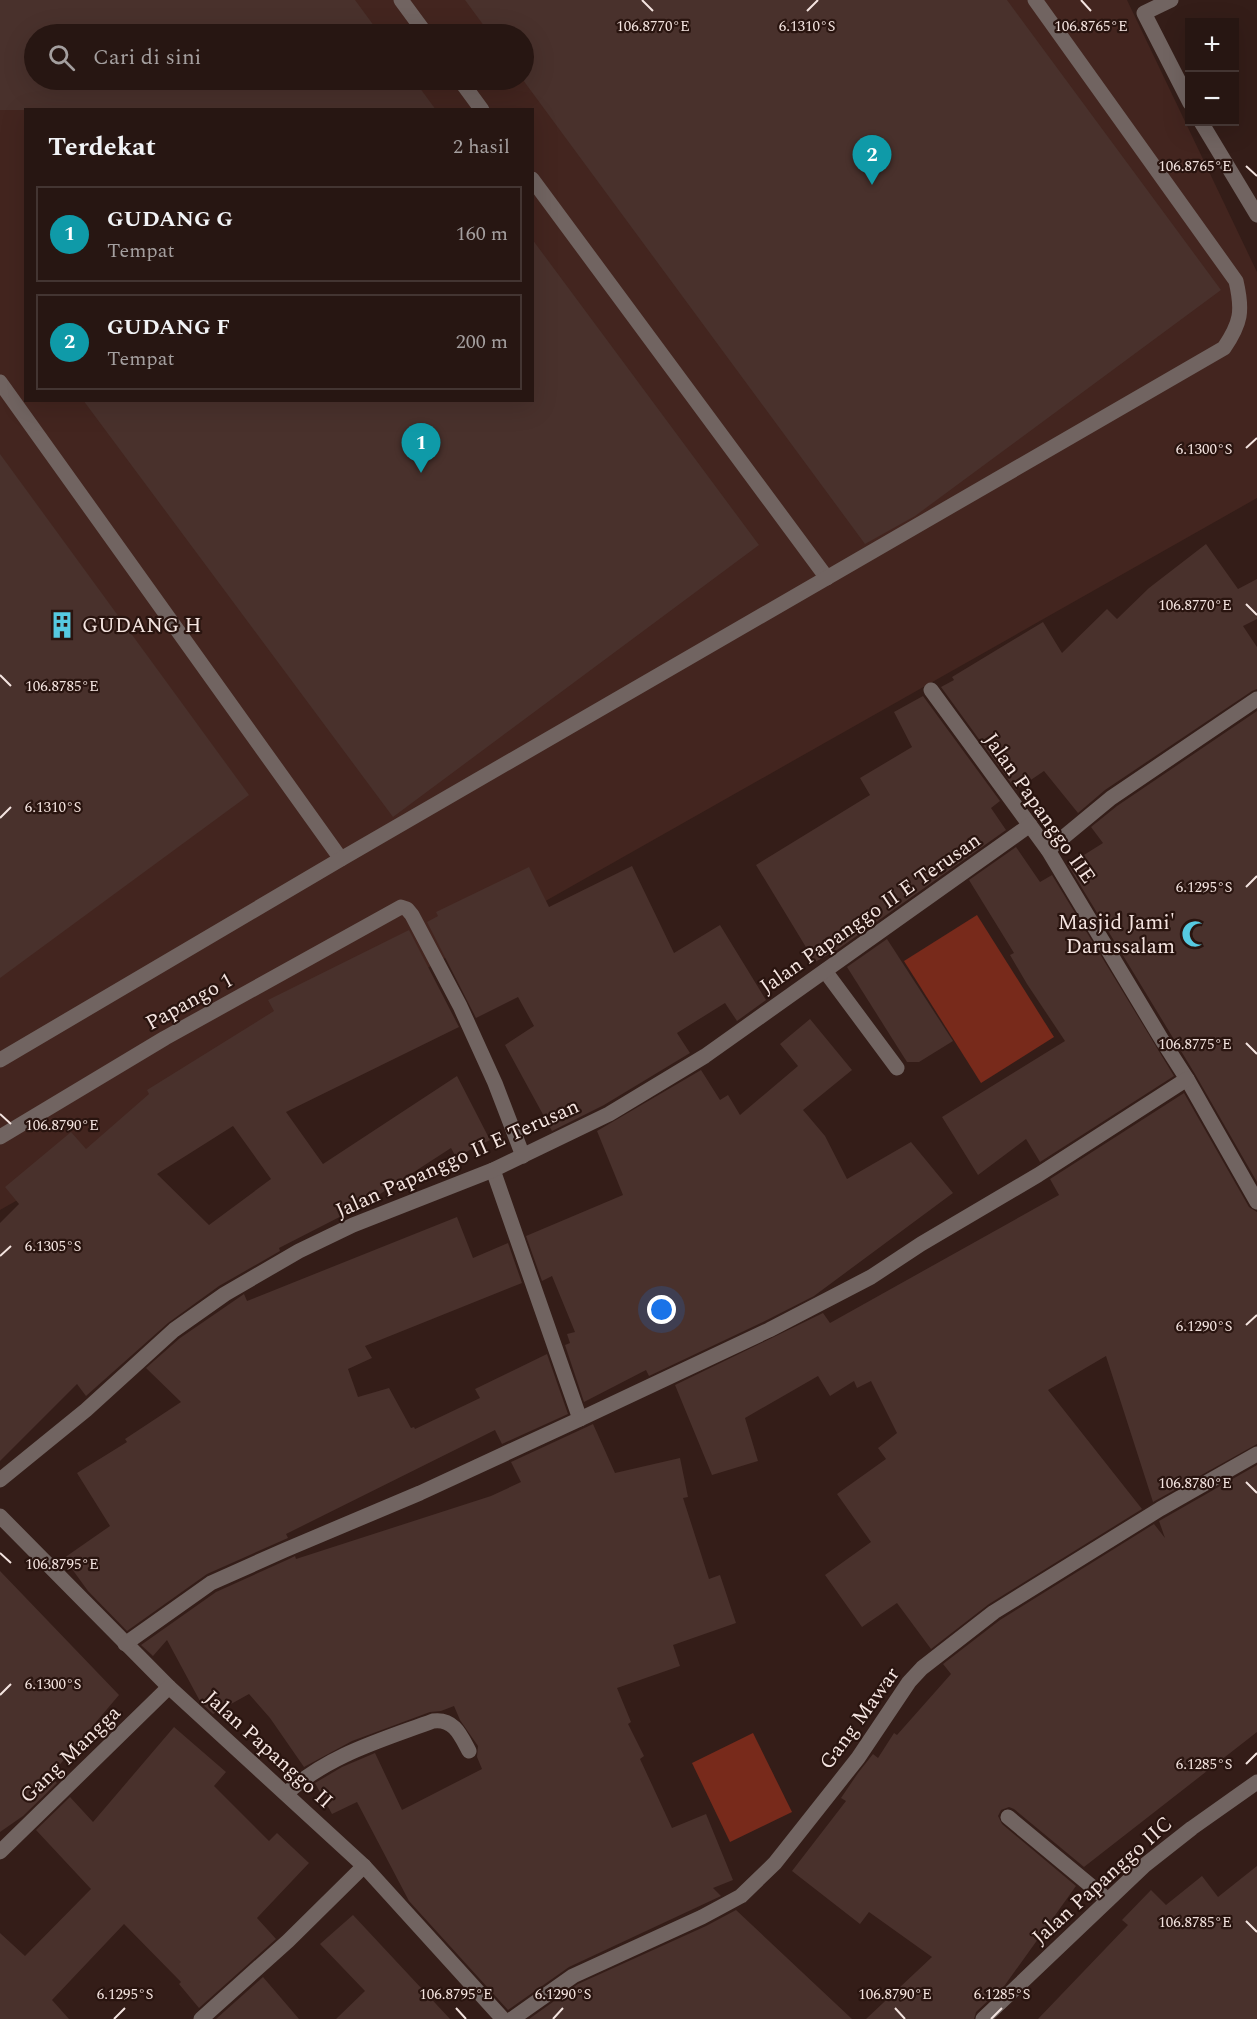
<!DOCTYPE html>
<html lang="id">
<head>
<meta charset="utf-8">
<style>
	:root { --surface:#271612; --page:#2f1f1b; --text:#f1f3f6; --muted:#a49f9f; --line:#433532; --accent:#56c9e0 }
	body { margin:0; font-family:Spectral,serif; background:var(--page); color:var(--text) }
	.controls { position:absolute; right:18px; top:18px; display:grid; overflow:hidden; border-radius:0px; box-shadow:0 6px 24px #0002 }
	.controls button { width:54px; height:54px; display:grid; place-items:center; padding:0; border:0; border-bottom:2px solid var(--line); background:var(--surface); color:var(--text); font:30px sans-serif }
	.you { position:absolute; left:662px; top:1310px; width:21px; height:21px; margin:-15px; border:4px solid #fff; border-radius:50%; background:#1a73e8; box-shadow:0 0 0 9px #1a73e833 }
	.badge { display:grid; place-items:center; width:39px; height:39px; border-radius:50%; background:var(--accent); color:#fff; font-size:20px; font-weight:700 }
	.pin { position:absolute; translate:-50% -50px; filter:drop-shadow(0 2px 3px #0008) }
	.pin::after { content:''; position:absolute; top:32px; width:21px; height:18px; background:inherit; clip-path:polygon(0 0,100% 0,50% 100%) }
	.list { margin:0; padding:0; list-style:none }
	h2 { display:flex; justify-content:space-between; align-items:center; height:78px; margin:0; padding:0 24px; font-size:26px }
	h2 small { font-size:20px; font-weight:400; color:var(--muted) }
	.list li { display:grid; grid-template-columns:39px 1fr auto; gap:18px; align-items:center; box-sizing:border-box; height:96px; margin:0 12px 12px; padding:0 12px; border:2px solid var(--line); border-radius:0px }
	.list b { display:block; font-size:22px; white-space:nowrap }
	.list p { margin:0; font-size:20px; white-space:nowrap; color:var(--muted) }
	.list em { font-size:20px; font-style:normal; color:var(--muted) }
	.icon { flex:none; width:33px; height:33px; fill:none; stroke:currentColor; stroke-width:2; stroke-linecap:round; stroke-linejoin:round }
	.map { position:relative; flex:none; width:1257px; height:2019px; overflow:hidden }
	.search { position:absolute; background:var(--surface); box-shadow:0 6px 24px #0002; left:24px; top:24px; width:510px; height:66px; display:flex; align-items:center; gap:15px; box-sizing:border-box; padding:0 21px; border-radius:33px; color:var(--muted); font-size:22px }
	.panel { position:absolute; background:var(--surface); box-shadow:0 6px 24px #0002; left:24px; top:108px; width:510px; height:294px; border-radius:0px }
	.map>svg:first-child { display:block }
	.built { fill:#43251f; fill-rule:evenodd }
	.green { fill:#782a1b }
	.building { fill:#49312c; fill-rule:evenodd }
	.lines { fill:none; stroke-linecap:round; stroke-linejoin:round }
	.minor { stroke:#716461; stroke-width:15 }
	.ticks { fill:none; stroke:#f4e4e0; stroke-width:2 }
	.labels { text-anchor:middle; stroke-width:4.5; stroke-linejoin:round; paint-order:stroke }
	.poi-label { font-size:21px; fill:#f4e4e0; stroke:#29140f; text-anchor:start }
	.street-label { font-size:21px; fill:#f4e4e0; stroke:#29140f }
	.ticks-label { font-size:15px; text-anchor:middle; fill:#f4e4e0; stroke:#29140f; stroke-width:4.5; stroke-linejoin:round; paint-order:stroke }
</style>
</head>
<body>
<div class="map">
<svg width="1257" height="2019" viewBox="0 0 1257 2019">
	<rect width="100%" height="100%" fill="#341d18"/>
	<path class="built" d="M0,0H1127L1257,272V498L0,1210ZM34,34H524V80H34ZM26,110H532V400H26Z"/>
	<g class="green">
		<polygon points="977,915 1054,1037 981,1083 904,961"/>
		<polygon points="753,1733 792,1812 730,1842 692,1763"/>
	</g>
	<g class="building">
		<polygon points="0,0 355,0 380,34 34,34 34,80 414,80 436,110 0,110"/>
		<polygon points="465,0 1007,0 1221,290 915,516 865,544 523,80 524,34 490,34"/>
		<polygon points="532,239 759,545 393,817 83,400 532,400"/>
		<polygon points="0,454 249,795 0,978"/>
		<polygon points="1206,544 1238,589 1257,579 1257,619 1243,626 1257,647 1257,689 1252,691 1105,790 1078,813 1044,771 1016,790 941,687 954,680 952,677 1043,622 1062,653 1107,609 1117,619 1149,588"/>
		<polygon points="923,696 1000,801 991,808 1006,830 837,950 815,962 756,865 870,795 860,778 912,747 894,712"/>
		<polygon points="1257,711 1257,1182 1195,1074 1068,865 1103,843 1091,827 1117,806"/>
		<polygon points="1016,847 1040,882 1052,875 1174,1076 1040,1162 1026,1139 978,1175 942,1117 1065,1041 1027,984 1010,955 1014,953 969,880"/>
		<polygon points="632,866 674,953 720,925 766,1000 737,1021 725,1003 677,1033 690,1053 604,1105 552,1131 505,1045 534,1026 518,997 476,1018 427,922 438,916 436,912 529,867 549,907"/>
		<path d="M409,930L459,1027L286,1112L323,1164L457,1076L490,1140L456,1157L451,1148L363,1205L279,1248L280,1251L219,1286L168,1323L86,1396L77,1384L0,1461V1223L19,1204L5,1187L71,1132L86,1149L149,1094L147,1090L274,1011L268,1000ZM233,1126L271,1179L209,1225L157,1174Z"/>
		<polygon points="887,939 953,1041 919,1062 907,1062 847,967"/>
		<polygon points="810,1019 852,1070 803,1110 825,1136 847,1179 911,1142 953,1193 814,1296 765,1321 649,1376 646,1370 584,1402 565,1345 570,1343 567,1334 575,1332 552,1276 542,1281 526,1236 623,1195 597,1131 701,1070 720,1100 728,1095 740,1115 798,1066 780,1044"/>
		<polygon points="1184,1093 1249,1207 1257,1212 1257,1444 1153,1502 1106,1356 1048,1390 1142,1509 989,1604 931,1649 897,1603 862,1627 825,1575 871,1542 837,1494 886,1459 878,1448 897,1433 871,1381 857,1388 854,1381 830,1396 818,1376 745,1418 758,1461 712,1475 675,1385 823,1313 830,1323 1059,1195 1050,1179"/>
		<polygon points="457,1217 473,1258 508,1243 522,1283 365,1346 372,1358 348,1369 358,1397 389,1388 411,1428 414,1427 415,1429 480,1398 475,1389 547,1354 568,1414 502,1444 495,1430 286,1534 288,1538 207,1574 127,1631 88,1591 64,1558 110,1526 77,1473 127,1442 125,1439 181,1402 146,1368 180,1338 244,1294 247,1301"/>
		<polygon points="593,1424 615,1473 680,1458 688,1497 683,1498 709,1579 720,1575 736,1623 673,1645 680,1666 617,1688 631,1722 628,1724 644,1756 640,1759 672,1828 706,1814 733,1880 713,1888 721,1896 569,1967 508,2010 409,1901 357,1802 332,1814 315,1783 342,1767 375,1753 402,1810 482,1769 477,1757 478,1746 460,1720 454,1706 441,1711 430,1712 352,1741 304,1767 270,1718 249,1694 213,1714 201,1703 167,1640 153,1656 141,1645 216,1592 289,1559 295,1556 296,1559 491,1496 521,1482 511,1462"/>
		<polygon points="1257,1465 1257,1732 1084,1867 1014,1809 1009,1807 1001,1810 998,1816 1002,1824 1076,1886 1005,1985 976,2012 974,2019 866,2019 932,1957 869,1912 860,1924 792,1871 846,1801 841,1798 858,1773 873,1754 878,1758 894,1733 897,1735 951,1674 943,1664 1000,1620 1154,1524 1165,1538 1159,1521"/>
		<polygon points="0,1571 119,1695 56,1769 51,1777 57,1783 23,1816 0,1832"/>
		<polygon points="174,1727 226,1772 214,1786 269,1841 277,1833 309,1863 257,1918 276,1939 199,2008 179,1984 181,1982 124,1924 52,2000 69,2019 0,2019 0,1933 25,1956 91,1889 36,1830 70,1797 93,1822"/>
		<polygon points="1257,1866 1257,2019 1038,2019 1128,1925 1122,1920 1151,1890 1166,1905 1202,1876 1218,1897"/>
		<polygon points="736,1910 852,2019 529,2019 578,1984 706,1926"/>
		<polygon points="353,1915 450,2019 336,2019 365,1991 320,1944"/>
		<polygon points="263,1977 299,2019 216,2019"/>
	</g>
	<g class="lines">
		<g class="minor">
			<polyline points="401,0 426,34"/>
			<polyline points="1171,0 1144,13 1190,103"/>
			<polyline points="460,80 482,110"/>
			<polyline points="1201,122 1257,215"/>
			<polyline points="532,179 827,578"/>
			<polyline points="0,382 341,859"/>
			<polyline points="931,690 1048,850 1162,1040 1187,1079 1257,1202"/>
			<polyline points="1048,850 1111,798 1257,699"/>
			<polyline points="825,971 897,1068"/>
			<path d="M0,1060L341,859L1224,348C1241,323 1243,311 1236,281L1035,0"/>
			<polyline points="0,1137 165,1038 401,907 407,909 412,915 460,1006 495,1083 523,1156"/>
			<polyline points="493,1170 580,1419"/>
			<polyline points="0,1480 86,1410 174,1330 225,1294 299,1251 353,1225 493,1170 609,1114 705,1056 1030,825"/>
			<polyline points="0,1516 169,1687 364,1866 503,2019"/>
			<polyline points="125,1644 211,1583 285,1550 420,1493 580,1419 769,1330 871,1277 921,1244 1038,1175 1187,1079"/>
			<path d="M287,1793C328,1755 382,1740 433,1721C454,1718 461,1736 469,1751"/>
			<polyline points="1008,1817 1108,1900"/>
			<polyline points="0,1852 169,1687"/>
			<polyline points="201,2019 288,1941 364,1866"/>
			<polyline points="512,2019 573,1976 702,1917 741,1896 775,1863 858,1758 909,1682 922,1668 994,1612 1160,1509 1257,1454"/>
			<polyline points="983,2019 1145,1865 1192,1828 1257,1782"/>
		</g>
	</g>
	<path class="ticks" d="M642,0L653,11M1081,0L1091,11M807,11L818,0M1246,166L1257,176M1246,448L1257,438M1246,604L1257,615M0,675L11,686M0,818L11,807M1246,887L1257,876M1246,1043L1257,1054M0,1114L11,1124M0,1256L11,1246M1246,1325L1257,1315M1246,1482L1257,1493M0,1553L11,1563M0,1695L11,1684M1246,1764L1257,1753M1246,1921L1257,1932M456,2008L466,2019M895,2008L905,2019M114,2019L125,2008M553,2019L563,2008M991,2019L1002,2008"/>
	<defs>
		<symbol id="building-bare" viewBox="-9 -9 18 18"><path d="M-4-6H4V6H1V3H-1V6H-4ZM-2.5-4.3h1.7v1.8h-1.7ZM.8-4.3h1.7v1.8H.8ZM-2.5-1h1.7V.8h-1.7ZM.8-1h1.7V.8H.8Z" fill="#56c9e0" stroke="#29140f" stroke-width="2.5" paint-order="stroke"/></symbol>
		<symbol id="mosque-bare" viewBox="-9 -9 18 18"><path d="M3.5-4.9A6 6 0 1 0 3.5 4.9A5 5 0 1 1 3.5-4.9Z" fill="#56c9e0" stroke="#29140f" stroke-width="2.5" paint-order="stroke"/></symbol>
	</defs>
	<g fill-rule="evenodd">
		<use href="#building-bare" x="43" y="606" width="38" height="38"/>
		<use href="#mosque-bare" x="1176" y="915" width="38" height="38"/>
	</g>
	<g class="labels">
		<g class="poi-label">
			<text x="82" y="632">GUDANG H</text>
			<text x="1175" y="929" text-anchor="end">Masjid Jami'<tspan x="1175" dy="24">Darussalam</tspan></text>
		</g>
		<g class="street-label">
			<text transform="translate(1040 808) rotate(55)" y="7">Jalan Papanggo IIE</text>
			<text transform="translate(870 913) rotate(-35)" y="7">Jalan Papanggo II E Terusan</text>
			<text transform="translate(189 1001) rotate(-29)" y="7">Papango 1</text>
			<text transform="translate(457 1158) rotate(-24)" y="7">Jalan Papanggo II E Terusan</text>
			<text transform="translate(859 1718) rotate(-54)" y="7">Gang Mawar</text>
			<text transform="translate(269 1749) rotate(42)" y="7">Jalan Papanggo II</text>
			<text transform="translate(70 1754) rotate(-44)" y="7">Gang Mangga</text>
			<text transform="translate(1102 1880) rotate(-42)" y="7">Jalan Papanggo IIC</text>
		</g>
	</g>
	<g class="ticks-label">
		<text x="653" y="31">106.8770°E</text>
		<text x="807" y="31">6.1310°S</text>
		<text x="1091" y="31">106.8765°E</text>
		<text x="1195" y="171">106.8765°E</text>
		<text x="1204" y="454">6.1300°S</text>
		<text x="1195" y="610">106.8770°E</text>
		<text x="62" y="691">106.8785°E</text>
		<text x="53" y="812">6.1310°S</text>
		<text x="1204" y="892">6.1295°S</text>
		<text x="1195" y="1049">106.8775°E</text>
		<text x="62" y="1130">106.8790°E</text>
		<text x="53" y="1251">6.1305°S</text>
		<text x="1204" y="1331">6.1290°S</text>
		<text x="1195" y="1488">106.8780°E</text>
		<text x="62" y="1569">106.8795°E</text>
		<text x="53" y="1689">6.1300°S</text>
		<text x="1204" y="1769">6.1285°S</text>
		<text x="1195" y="1927">106.8785°E</text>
		<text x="125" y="1999">6.1295°S</text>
		<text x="456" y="1999">106.8795°E</text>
		<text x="563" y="1999">6.1290°S</text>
		<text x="895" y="1999">106.8790°E</text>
		<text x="1002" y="1999">6.1285°S</text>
	</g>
</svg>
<div class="controls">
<button>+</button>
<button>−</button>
</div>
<div class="you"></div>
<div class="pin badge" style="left:421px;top:473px;background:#0f9aa8">1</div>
<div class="pin badge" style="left:872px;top:185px;background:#0f9aa8">2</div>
<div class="search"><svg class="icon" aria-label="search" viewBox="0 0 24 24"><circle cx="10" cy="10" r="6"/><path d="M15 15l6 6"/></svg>Cari di sini</div>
<section class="panel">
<h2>Terdekat<small>2 hasil</small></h2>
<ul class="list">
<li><span class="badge" style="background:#0f9aa8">1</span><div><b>GUDANG G</b><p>Tempat</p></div><em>160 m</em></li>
<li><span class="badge" style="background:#0f9aa8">2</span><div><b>GUDANG F</b><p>Tempat</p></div><em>200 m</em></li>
</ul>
</section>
</div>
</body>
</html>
